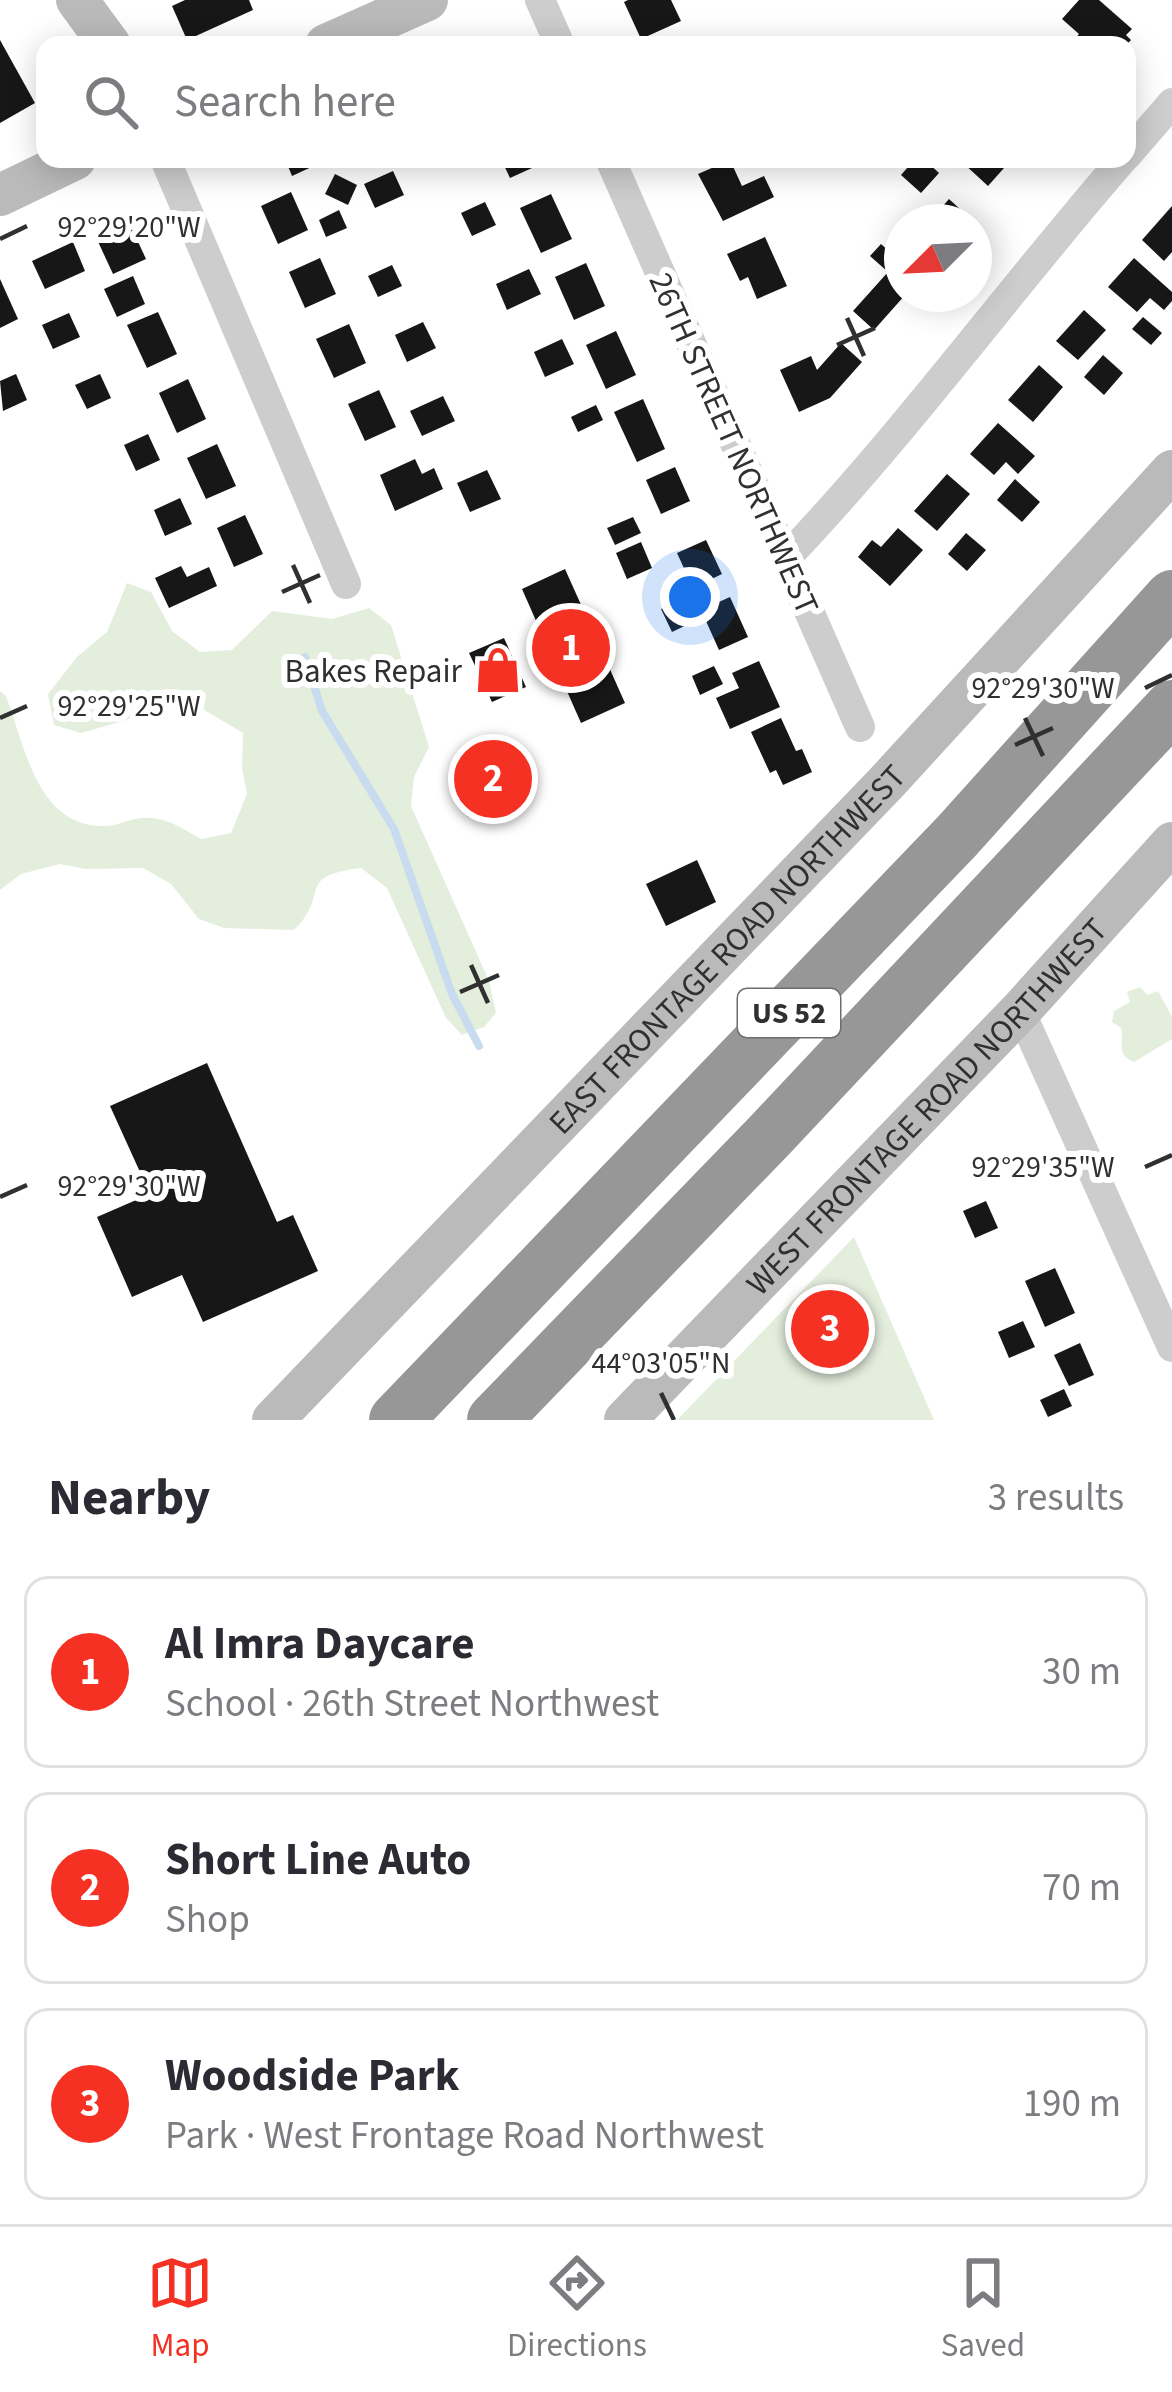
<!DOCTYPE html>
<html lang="en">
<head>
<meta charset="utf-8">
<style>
	:root { --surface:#fff; --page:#f2f2f3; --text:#2b2b33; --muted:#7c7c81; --line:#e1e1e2; --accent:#f53124 }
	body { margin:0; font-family:"Source Sans 3",sans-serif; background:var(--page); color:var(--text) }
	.compass { position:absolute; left:884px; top:204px; width:108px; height:108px; border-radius:50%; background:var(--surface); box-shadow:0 6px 30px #0003; rotate:246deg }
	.you { position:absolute; left:690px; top:597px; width:42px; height:42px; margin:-30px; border:9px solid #fff; border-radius:50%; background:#1a73e8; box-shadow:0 0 0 18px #1a73e833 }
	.badge { display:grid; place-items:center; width:78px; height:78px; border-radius:50%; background:var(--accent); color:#fff; font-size:39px; font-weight:700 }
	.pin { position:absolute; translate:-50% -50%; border:6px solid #fff; box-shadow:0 3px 12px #0006 }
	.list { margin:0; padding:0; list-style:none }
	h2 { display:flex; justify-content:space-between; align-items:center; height:156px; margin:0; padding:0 48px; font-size:51px }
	h2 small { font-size:39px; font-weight:400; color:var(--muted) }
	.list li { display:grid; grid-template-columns:78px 1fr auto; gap:36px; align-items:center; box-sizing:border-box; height:192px; margin:0 24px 24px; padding:0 24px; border:3px solid var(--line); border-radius:24px }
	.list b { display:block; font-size:45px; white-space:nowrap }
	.list p { margin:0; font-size:39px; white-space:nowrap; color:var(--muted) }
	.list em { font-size:39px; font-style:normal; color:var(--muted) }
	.icon { flex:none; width:66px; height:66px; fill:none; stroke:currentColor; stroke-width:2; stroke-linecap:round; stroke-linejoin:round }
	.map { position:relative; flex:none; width:1172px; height:1420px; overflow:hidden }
	.search { position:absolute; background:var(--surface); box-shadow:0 6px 30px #0003; left:36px; right:36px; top:36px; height:132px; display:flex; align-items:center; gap:30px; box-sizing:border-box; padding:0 42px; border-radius:24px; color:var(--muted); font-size:45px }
	.sheet { height:804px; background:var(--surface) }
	nav { display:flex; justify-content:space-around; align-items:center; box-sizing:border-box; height:168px; border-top:3px solid var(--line); background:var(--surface); font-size:33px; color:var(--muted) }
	nav a { display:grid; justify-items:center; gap:6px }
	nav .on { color:var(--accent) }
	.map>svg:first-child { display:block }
	.green { fill:#e4eedd }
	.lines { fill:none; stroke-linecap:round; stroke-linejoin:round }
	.stream { stroke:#c8dbef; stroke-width:8 }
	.building { fill:#171717 }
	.street { stroke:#cdcdcd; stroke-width:30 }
	.secondary { stroke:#bababa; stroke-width:42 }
	.highway { stroke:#979797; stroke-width:54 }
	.ticks { fill:none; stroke:#303030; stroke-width:4.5 }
	.labels { text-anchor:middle; stroke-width:12; stroke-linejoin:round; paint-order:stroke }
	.shield { fill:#fff; stroke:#6e6e6e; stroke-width:3 }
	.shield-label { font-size:30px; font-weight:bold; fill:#303030 }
	.street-label { font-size:33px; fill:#303030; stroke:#fff }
	.poi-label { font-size:33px; fill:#303030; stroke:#fff; text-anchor:end }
	.ticks-label { font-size:30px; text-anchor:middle; fill:#303030; stroke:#fff; stroke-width:12; stroke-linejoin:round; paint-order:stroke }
</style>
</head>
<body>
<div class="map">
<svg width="1172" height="1420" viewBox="0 0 1172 1420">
	<rect width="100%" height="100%" fill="#fff"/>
	<g class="green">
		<path d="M127,583L151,592L172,631L200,652L232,650L272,611L332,619L369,608L391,625L429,747L414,777L411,806L489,981L496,1013L484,1027L462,1035L446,1018L387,888L361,868C293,877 332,893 294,930L224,928L199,919L171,884L143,868L86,869L60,864L21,874L0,890V691L6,696C25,746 37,828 105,826C117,826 129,819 141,818C165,816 181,828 201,839L231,833L247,794L242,768L243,733L184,698L156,701L127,720L81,733L54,725L48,694L77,657L107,632Z"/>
		<path d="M1140,987L1147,995L1158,991L1172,1017V1039L1134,1062C1114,1053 1125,1044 1121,1028L1112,1022L1114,1011L1130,1002L1127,992Z"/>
		<polygon points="854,1237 934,1420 677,1420"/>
	</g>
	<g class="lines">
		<polyline class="stream" points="305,657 322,711 394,829 452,994 479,1046"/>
	</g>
	<g class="building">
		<polygon points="185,0 249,0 253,10 187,40 172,6"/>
		<polygon points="628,0 671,0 681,21 641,39 624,2"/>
		<polygon points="1079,0 1099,0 1132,29 1126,35 1131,40 1126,45 1077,45 1073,41 1079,34 1062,19"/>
		<polygon points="0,40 35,103 0,123"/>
		<polygon points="285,159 329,159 292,176"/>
		<polygon points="501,159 541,159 543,163 510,178"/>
		<polygon points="915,159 924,159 939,173 921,193 901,175"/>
		<polygon points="967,159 1012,159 988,186 963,163"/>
		<polygon points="730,160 742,186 764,176 774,197 723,221 698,174"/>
		<polygon points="393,171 404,195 375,208 364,184"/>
		<polygon points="335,174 357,185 348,205 325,194"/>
		<polygon points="291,192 308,230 278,244 261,206"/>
		<polygon points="551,194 572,239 541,253 520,208"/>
		<polygon points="949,199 974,222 929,222"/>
		<polygon points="485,202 496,225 472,236 461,213"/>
		<polygon points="1172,206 1172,252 1164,261 1142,240"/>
		<polygon points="339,210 347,228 326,237 319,220"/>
		<polygon points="127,218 146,259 113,274 94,233"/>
		<polygon points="765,237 787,286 757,299 748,277 740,281 727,254"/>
		<polygon points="73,242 85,271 45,289 32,261"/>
		<polygon points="881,244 902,263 902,294 906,294 874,330 853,311 888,272 870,256"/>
		<polygon points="320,258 336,294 305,308 289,272"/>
		<polygon points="1134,258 1172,292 1172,301 1164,310 1150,298 1137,312 1108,287"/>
		<polygon points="586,263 605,306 574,320 555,277"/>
		<polygon points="392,265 402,286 378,297 368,276"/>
		<polygon points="529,269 541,294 507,310 496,284"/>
		<polygon points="133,276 145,304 117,317 104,289"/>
		<polygon points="0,279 18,319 0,328"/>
		<polygon points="1084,310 1106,330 1078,360 1056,341"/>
		<polygon points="158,312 177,354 147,368 127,325"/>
		<polygon points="69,313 80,337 53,349 42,325"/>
		<polygon points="1143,317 1162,333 1151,345 1132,329"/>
		<polygon points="423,322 436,348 407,362 395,335"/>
		<polygon points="349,324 366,363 334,378 316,339"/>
		<polygon points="616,331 636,375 606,389 586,345"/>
		<polygon points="562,339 574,364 545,377 534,352"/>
		<polygon points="841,343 862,362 830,398 799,412 780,370 811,356 817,370"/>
		<polygon points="1103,355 1123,373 1104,395 1084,377"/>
		<polygon points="1039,365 1063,387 1033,422 1008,400"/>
		<polygon points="16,374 27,400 3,411 0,381"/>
		<polygon points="100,374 111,398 87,409 75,385"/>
		<polygon points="188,379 206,419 177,433 159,393"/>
		<polygon points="379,390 396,427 365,441 348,404"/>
		<polygon points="443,396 455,421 422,436 410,411"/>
		<polygon points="643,399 665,449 637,462 614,412"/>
		<polygon points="596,405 603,420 578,432 571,417"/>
		<polygon points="998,423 1035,456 1018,474 1006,462 994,475 970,454"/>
		<polygon points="148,434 160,460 136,471 124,445"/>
		<polygon points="217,444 236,486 206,499 187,458"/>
		<polygon points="415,459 422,474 434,468 443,489 395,511 380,475"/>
		<polygon points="675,467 690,501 661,514 646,480"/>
		<polygon points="487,470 501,499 470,512 457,483"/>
		<polygon points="947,474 970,494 937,531 914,511"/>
		<polygon points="1015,479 1040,502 1022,522 997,500"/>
		<polygon points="180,498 192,524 165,536 154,510"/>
		<polygon points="245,515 263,554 234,567 217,528"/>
		<polygon points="633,517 641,533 615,545 607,528"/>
		<polygon points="898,528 923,550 890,586 858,557 872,540 881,547"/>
		<polygon points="966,533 986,550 967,571 948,554"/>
		<polygon points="706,540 722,574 693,588 677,553"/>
		<polygon points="641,542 652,568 627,579 616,553"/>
		<polygon points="181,566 187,577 209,567 217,586 169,608 155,578"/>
		<polygon points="565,569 625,703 581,723 522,589"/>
		<polygon points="730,597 748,637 719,650 701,610"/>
		<polygon points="683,599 693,622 672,632 661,609"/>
		<polygon points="504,638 526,687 492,702 469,653"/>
		<polygon points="759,661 780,707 730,729 716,698 739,688 732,673"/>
		<polygon points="714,666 723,684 700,695 692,676"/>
		<polygon points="781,718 796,751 802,749 812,772 783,785 776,770 770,773 751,732"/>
		<polygon points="512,740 527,774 503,785 510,799 468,817 459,795 474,788 463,762"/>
		<polygon points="697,860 716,902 666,926 646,884"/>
		<polygon points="207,1063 277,1222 293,1215 318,1271 203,1322 182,1275 132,1297 97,1217 150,1194 110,1106"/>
		<polygon points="986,1201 998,1228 975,1238 963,1211"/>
		<polygon points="1055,1268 1075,1313 1045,1327 1025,1281"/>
		<polygon points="1023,1321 1035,1347 1009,1358 998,1332"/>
		<polygon points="1080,1343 1094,1375 1069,1386 1054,1355"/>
		<polygon points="1064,1389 1072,1406 1048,1417 1040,1400"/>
	</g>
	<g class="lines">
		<g class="street">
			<polyline points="540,0 560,45"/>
			<polyline points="1127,155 1172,103"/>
			<polyline points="165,159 346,584"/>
			<polyline points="610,159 860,727"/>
			<path d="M786,558C906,432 1009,290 1123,159"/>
			<polyline points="1020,1011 1172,1347"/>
		</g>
		<g class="secondary">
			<polyline points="77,0 110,45"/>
			<polyline points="326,45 427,0"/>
			<polyline points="0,195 75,159"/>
			<path id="s1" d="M273,1420L886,783L1172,471"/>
			<path id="s2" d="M625,1420L1020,1011L1172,843"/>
		</g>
		<g class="highway">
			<polyline points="396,1420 957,836 1172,597"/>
			<polyline points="494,1420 772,1133 1172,707"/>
		</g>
	</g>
	<path class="ticks" d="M0,239L27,226M847,318L864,356M837,345L875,328M293,565L310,603M282,592L320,575M1145,688L1172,675M0,718L27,706M1025,718L1043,756M1015,745L1053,728M471,965L488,1003M460,992L499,975M1145,1167L1172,1155M0,1197L27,1185M661,1393L674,1420"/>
	<defs>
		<symbol id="shop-bare" viewBox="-9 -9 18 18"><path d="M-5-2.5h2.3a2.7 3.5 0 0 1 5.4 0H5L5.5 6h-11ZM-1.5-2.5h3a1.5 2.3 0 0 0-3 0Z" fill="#f53124" stroke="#fff" stroke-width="2.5" paint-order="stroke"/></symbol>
	</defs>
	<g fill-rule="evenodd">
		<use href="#shop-bare" x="465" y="637" width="66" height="66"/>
	</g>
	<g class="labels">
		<rect class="shield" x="738" y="989" width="102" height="48" rx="9"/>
		<g class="shield-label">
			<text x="789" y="1023">US 52</text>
		</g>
		<g class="street-label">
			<text transform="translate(735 443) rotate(66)" y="12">26TH STREET NORTHWEST</text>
			<text dy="12" stroke="none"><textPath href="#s1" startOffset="654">EAST FRONTAGE ROAD NORTHWEST</textPath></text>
			<text dy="12" stroke="none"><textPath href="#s2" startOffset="435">WEST FRONTAGE ROAD NORTHWEST</textPath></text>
		</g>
		<g class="poi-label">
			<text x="462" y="682">Bakes Repair</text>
		</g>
	</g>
	<g class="ticks-label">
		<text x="129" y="237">92°29'20"W</text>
		<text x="1043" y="698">92°29'30"W</text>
		<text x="129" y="716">92°29'25"W</text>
		<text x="1043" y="1177">92°29'35"W</text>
		<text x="129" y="1196">92°29'30"W</text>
		<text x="661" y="1373">44°03'05"N</text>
	</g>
</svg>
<svg class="compass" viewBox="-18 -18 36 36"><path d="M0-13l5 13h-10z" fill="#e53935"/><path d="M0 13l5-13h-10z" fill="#7c7c81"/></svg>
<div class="you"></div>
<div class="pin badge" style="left:571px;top:648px">1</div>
<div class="pin badge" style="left:493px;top:779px">2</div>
<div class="pin badge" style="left:830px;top:1329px">3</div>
<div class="search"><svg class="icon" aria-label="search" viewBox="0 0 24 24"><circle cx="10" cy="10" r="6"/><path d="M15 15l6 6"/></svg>Search here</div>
</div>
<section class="sheet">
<h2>Nearby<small>3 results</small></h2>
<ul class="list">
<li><span class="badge">1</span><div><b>Al Imra Daycare</b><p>School · 26th Street Northwest</p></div><em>30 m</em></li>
<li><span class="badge">2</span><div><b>Short Line Auto</b><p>Shop</p></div><em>70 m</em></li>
<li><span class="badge">3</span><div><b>Woodside Park</b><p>Park · West Frontage Road Northwest</p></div><em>190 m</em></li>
</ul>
</section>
<nav>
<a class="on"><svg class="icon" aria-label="map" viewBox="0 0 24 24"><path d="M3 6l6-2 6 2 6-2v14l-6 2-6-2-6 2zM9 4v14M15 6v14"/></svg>Map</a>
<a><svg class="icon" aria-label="directions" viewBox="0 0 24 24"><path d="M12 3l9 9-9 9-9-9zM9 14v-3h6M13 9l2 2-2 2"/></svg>Directions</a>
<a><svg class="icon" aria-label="saved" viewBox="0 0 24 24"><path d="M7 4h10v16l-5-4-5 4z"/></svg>Saved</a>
</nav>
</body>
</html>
